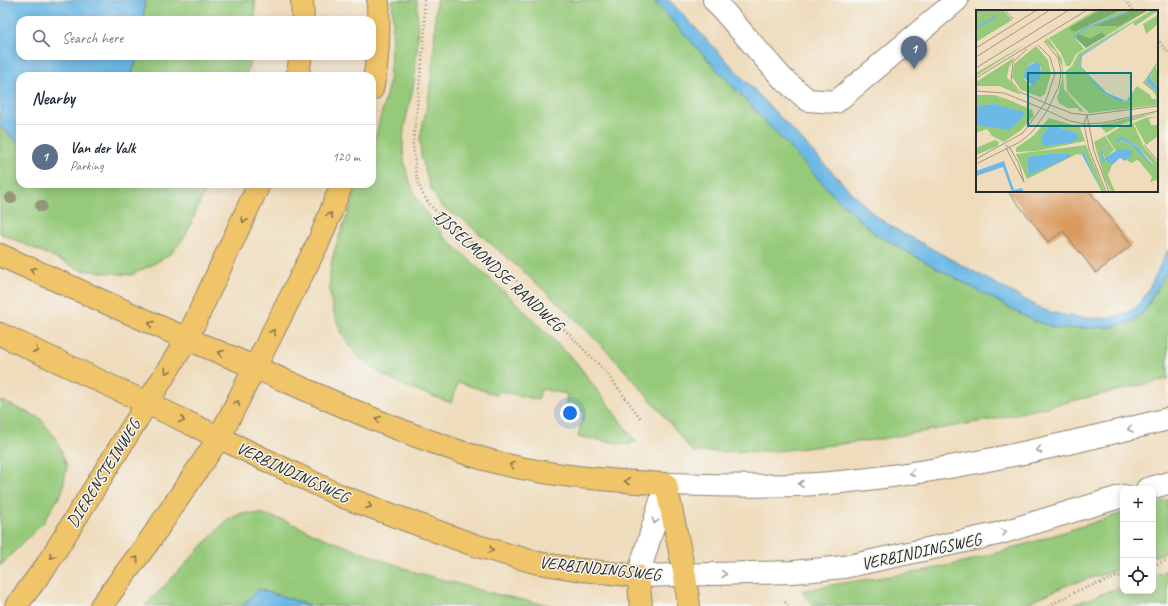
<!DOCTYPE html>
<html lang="en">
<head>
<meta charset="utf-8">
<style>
	:root { --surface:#fff; --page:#f2f2f3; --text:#1f2937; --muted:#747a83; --line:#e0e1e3; --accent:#7c3aed }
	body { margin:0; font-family:Caveat,sans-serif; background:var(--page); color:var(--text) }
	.controls { position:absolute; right:12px; bottom:12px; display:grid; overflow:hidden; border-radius:8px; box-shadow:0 2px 10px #0003 }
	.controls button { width:36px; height:36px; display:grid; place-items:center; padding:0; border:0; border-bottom:1px solid var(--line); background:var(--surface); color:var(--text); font:20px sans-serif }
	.you { position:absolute; left:570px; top:413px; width:14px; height:14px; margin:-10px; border:3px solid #fff; border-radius:50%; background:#1a73e8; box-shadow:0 0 0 6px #1a73e833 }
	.badge { display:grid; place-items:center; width:26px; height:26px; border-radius:50%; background:var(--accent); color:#fff; font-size:13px; font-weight:700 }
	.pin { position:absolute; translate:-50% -33px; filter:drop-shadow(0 1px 2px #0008) }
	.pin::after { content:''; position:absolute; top:21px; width:14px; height:12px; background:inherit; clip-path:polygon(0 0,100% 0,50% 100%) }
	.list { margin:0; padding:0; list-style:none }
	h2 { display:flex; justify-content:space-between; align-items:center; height:52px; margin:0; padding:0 16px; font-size:17px }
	h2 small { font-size:13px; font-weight:400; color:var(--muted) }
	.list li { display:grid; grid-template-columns:26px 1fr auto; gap:12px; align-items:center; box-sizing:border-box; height:64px; padding:0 16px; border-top:1px solid var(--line) }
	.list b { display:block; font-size:15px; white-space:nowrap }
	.list p { margin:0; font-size:13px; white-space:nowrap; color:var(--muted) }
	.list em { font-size:13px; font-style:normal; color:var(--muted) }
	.icon { flex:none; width:22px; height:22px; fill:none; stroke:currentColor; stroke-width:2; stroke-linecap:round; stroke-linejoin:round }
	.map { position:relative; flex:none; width:1168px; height:606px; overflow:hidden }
	.search { position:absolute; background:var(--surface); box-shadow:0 2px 10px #0003; left:16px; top:16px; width:360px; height:44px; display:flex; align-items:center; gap:10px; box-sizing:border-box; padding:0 14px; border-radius:12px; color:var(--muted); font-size:15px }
	.panel { position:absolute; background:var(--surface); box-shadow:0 2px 10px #0003; left:16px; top:72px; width:360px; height:116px; border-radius:12px }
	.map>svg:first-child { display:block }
	.green { fill:#96ca7a; stroke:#607a52 }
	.water { fill:#6db9e6; stroke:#4c7288 }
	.building { fill:#d8995d }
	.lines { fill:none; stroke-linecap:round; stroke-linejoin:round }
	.minor-casing { stroke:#8d8474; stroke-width:24 }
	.major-casing { stroke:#8d8474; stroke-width:24 }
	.highway-casing { stroke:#8d8474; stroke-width:24 }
	.path { stroke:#8d8474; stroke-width:2.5; stroke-dasharray:1 3; stroke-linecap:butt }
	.minor { stroke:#fff; stroke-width:22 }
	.major { stroke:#f0c469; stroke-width:22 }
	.highway { stroke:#f0c469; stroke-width:22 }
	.tree { fill:#959579 }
	.oneway { stroke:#847047 }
	.oneway2 { stroke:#a0a0a0 }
	.labels { text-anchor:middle; stroke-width:3; stroke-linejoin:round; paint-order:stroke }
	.street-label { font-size:17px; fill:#2b2b2b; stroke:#f6f6f2 }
	.inset-river { fill:none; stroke:#6db9e6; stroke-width:2 }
	.inset-road { fill:none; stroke:#a19582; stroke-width:1 }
	.view { fill:#0f766e; fill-opacity:0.15; stroke:#0f766e; stroke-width:2 }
	.inset-edge { fill:none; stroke:#2b2b2b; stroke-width:2 }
</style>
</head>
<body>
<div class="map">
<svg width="1168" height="606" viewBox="0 0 1168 606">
	<rect width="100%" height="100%" fill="#f6f6f2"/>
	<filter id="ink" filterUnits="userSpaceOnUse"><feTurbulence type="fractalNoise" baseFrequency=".025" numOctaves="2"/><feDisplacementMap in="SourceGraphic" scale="8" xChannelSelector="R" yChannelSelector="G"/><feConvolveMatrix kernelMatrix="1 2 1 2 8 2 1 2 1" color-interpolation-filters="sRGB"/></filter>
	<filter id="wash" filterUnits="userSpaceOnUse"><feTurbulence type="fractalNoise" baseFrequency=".012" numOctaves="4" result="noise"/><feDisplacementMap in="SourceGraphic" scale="16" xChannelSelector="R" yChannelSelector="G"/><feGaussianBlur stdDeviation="0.9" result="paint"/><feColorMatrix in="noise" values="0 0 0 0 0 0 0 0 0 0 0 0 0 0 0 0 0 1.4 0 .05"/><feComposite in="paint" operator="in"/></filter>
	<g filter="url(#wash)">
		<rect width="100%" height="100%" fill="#efdcbc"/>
		<g class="green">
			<polygon points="145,0 255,0 255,20 143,20"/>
			<path d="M392,0H417C418,28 418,55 414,82C411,101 404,120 403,139C401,173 419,209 442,233V235L509,296L576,362L636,442H633L629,445L578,437L584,412L565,407L567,394L541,389L538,400L500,391L497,395L458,382L451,403C398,383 352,372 334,313C328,294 328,272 334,252C341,229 351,207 359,184H372V151L389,83L393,23Z"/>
			<path d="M436,0H653L837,199L875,234L1030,319L1058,329L1112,327L1134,321L1144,312L1168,269V379L995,419L875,440L778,451L693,452C662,413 631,375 596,340C553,296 505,256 459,216L457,217L441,206L430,187L421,156L420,138L429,95L434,52Z"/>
			<polygon points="138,56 251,56 246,76 131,76"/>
			<polygon points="0,127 20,144 20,184 208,184 186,235 172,253 152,265 131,275 81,270 0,233"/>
			<polygon points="0,400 40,418 57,440 67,466 62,492 43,523 0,566"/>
			<polygon points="1168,499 1168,551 1153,557 1153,504"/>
			<polygon points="242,513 263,514 286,521 326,539 415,572 495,594 552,606 312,606 258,589 243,606 145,606 226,521"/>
			<path d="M1123,513V568L1065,586L1021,606H813L802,591C851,579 902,577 951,565C1009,551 1066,531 1123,513Z"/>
			<polygon points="1168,570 1168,606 1070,606 1123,586 1123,591 1153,591 1153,576"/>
		</g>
		<g class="water">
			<polygon points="0,0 145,0 143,20 20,20 20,56 138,56 131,76 20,76 20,144 0,127"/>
			<path d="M653,0H669L850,191L876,216L892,227L1044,310C1068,318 1120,326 1139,304C1148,294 1161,263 1168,250V269L1144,312L1134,321L1112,327L1058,329L1030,319L875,234L837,199Z"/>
			<polygon points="258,589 312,606 243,606"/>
		</g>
		<g id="blocks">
			<polygon class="building" points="1008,191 1089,191 1132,245 1096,273 1063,231 1048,242"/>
		</g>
	</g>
	<g filter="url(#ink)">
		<use href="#blocks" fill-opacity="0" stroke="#8d8474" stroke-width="1"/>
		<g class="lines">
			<defs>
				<g id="minor">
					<polyline points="714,0 783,79 808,100 836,102 957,0"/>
					<polyline points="1147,489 1168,483"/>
					<path d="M1123,496L997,534L844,567L793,572L638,576L666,484C724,485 783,488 841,482C952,471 1060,446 1168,419"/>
				</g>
				<g id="major">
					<polyline points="302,0 303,20"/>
					<polyline points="297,76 301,56"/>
					<path d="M372,89C379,61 379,29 378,0"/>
					<path d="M187,339C286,378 382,429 484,459C543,476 605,480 666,484L685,576L689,606"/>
					<polyline points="147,403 341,496 474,545 538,563 582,570 638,576 641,606"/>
					<polyline points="16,606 46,566 187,339 259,184"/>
					<polyline points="101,606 150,540 219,438 319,241 342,184"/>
				</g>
				<g id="highway">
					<polyline points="0,255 187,339"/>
					<polyline points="0,334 147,403"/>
				</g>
			</defs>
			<use href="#minor" class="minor-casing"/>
			<use href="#major" class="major-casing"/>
			<use href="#highway" class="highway-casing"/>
			<g class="path">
				<polyline points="424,0 425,31 413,144 416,175 422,193 430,205 447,222 519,283 605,371 642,420"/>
				<polyline points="1125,0 1134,11"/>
				<polyline points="1157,39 1168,52"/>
				<polyline points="1153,565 1168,560"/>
				<polyline points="785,602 788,606"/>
				<polyline points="1049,606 1077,591 1123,575"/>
			</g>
			<use href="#minor" class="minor"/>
			<use href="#major" class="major"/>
			<use href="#highway" class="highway"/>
		</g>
		<g class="tree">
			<circle cx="11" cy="198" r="6"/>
			<circle cx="41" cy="206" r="6"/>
		</g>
		<defs><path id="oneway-chevron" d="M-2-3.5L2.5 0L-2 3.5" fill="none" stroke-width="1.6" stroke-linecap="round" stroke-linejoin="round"/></defs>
		<g class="oneway">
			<use href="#oneway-chevron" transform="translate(330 215) rotate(-67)"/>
			<use href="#oneway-chevron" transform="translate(244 220) rotate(115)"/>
			<use href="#oneway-chevron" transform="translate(33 270) rotate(-155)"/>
			<use href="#oneway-chevron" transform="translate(151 324) rotate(-157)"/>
			<use href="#oneway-chevron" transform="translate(273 332) rotate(-63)"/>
			<use href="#oneway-chevron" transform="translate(36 350) rotate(26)"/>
			<use href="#oneway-chevron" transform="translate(221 353) rotate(-158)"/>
			<use href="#oneway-chevron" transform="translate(167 371) rotate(122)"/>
			<use href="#oneway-chevron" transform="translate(237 403) rotate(-63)"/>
			<use href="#oneway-chevron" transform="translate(378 419) rotate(-158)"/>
			<use href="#oneway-chevron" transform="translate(182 420) rotate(25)"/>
			<use href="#oneway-chevron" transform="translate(512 465) rotate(-167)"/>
			<use href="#oneway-chevron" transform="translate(627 481) rotate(-176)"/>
			<use href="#oneway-chevron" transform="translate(369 506) rotate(20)"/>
			<use href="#oneway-chevron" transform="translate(491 550) rotate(15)"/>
			<use href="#oneway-chevron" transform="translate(52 556) rotate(121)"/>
			<use href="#oneway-chevron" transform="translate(136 559) rotate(-53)"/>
		</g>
		<g class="oneway2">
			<use href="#oneway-chevron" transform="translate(1130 429) rotate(166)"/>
			<use href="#oneway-chevron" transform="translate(1039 450) rotate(168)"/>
			<use href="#oneway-chevron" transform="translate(912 473) rotate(173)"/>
			<use href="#oneway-chevron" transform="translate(801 484) rotate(178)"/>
			<use href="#oneway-chevron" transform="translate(655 521) rotate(107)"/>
			<use href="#oneway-chevron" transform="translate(1004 532) rotate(-17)"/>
			<use href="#oneway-chevron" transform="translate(724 574) rotate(-3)"/>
		</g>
	</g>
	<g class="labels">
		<g class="street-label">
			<text transform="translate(499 270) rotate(43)" y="6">IJSSELMONDSE RANDWEG</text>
			<text transform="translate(293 472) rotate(25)" y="6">VERBINDINGSWEG</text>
			<text transform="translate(103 473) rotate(-58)" y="6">DIERENSTEINWEG</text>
			<text transform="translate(921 551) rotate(-12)" y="6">VERBINDINGSWEG</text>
			<text transform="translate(600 568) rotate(6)" y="6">VERBINDINGSWEG</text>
		</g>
	</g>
	<g transform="translate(976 10)">
		<rect width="182" height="182" fill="#efdcbc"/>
		<path d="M0,0H27L36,10L0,32ZM120,0H124L94,17L99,22L145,0H153L115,15L98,27L108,39L100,44L94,56H90L85,43L73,28ZM176,0L182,1L159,16L157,13L169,5L106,44L104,55L129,84L147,92L153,90L161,76L174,85L176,89H181L178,82L167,73L181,52L180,58L182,61V78L174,68L178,61L170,71L182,82V95L113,103L91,81L90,61L96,56L102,44ZM169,2L130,26L126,22L114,28L102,24L117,16H143ZM182,5V14L170,24L167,14ZM72,28L86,49L88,79L108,102L103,101L102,98H92L83,93L81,88L86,70V57L80,42L69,31ZM48,35L44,38L0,66V63ZM60,36L72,50L75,64L69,84L64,87L45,80L36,67L38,54ZM57,52L65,57V66L54,76L48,69L51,57ZM39,47L33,57L31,67L45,85L23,76H0V72ZM0,85H18L31,89L56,100L58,106L45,120L28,132L16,126L11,119L0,123V115L18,117V94L0,96ZM182,102L146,114L130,123L123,115ZM182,106L173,109L175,115H182V126L170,135L158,113L169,108ZM73,108L104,117L109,131L61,141L40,142V138L57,126ZM75,115L101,123L102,129L65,126ZM157,113L168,137L182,153V173L180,170L174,172L176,167L162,150L155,153L151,150L155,140H139L130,126L144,117ZM142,127H147L163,138L179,156L155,135L144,130L138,132ZM129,126L138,140L129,149L127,142L132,134L125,142L128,151L131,150L136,155L132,165L139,182L135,181L128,167L118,132ZM19,130L23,132L22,136L0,145V138ZM110,135L129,182H126L107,141L105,145L101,144L51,169L40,144ZM72,144H94V147H51Z" fill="#96ca7a" fill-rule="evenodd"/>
		<path d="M124,0H145L99,22L94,20V17ZM156,0H173L143,16H117ZM126,22L130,26L110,38L99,27L102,24L114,28Z" fill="#78ae6a"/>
		<path d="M153,0H156L117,16L99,26L110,38L97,26L115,15ZM169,5L106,46L105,57L131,83L150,91L161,76L153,90L145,92L129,84L104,57L105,45ZM59,52L64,54L65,66L57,76L47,67L51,57ZM177,60L174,68L182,78V82L170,71ZM18,94L47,102L48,106L33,120L0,115V96ZM75,115L101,123L103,129L94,133L67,136L65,126ZM142,127H147L163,138L178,158L155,135L145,130L138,132ZM132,134L127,142L128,149L142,139L156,140V145L149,151L144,148L136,155L130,150L127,154L125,142ZM106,141L108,143L126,182L106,145ZM72,144H94V147L53,165L51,147ZM28,151L38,180L46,178L48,182H36L27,157L0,166V161Z" fill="#6db9e6"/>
		<path class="inset-river" d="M0,18L19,7"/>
		<path class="inset-road" d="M29,0L37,9M0,38L61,0M51,39L37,52L35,71L44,82L69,93M0,47L74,0M0,58L93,0M0,68L111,0M0,81L28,83L65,98M69,93L95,103L111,105L118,141L133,182M182,96L111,105L108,114L126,113L182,101M65,98L94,111L108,114L113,139L130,182M29,135L34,138L43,154L48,172M168,135L182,151M30,138L48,172M0,149L47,123L69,93L79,64L74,47L62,35M0,154L44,132L56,122L71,101L83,76L85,61L82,48L68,31"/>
		<path class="view" d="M52,63H155V116H52Z"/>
		<rect width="182" height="182" class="inset-edge"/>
	</g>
</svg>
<div class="controls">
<button>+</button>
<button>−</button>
<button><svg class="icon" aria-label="locate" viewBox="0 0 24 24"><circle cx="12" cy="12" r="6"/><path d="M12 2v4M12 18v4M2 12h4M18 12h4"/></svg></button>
</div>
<div class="you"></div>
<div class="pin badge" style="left:914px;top:69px;background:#5c6f8a">1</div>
<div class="search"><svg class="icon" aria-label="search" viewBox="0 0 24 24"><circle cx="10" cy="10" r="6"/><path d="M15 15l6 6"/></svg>Search here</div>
<section class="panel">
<h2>Nearby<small></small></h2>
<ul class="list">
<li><span class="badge" style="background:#5c6f8a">1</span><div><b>Van der Valk</b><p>Parking</p></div><em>120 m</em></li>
</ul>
</section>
</div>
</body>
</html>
